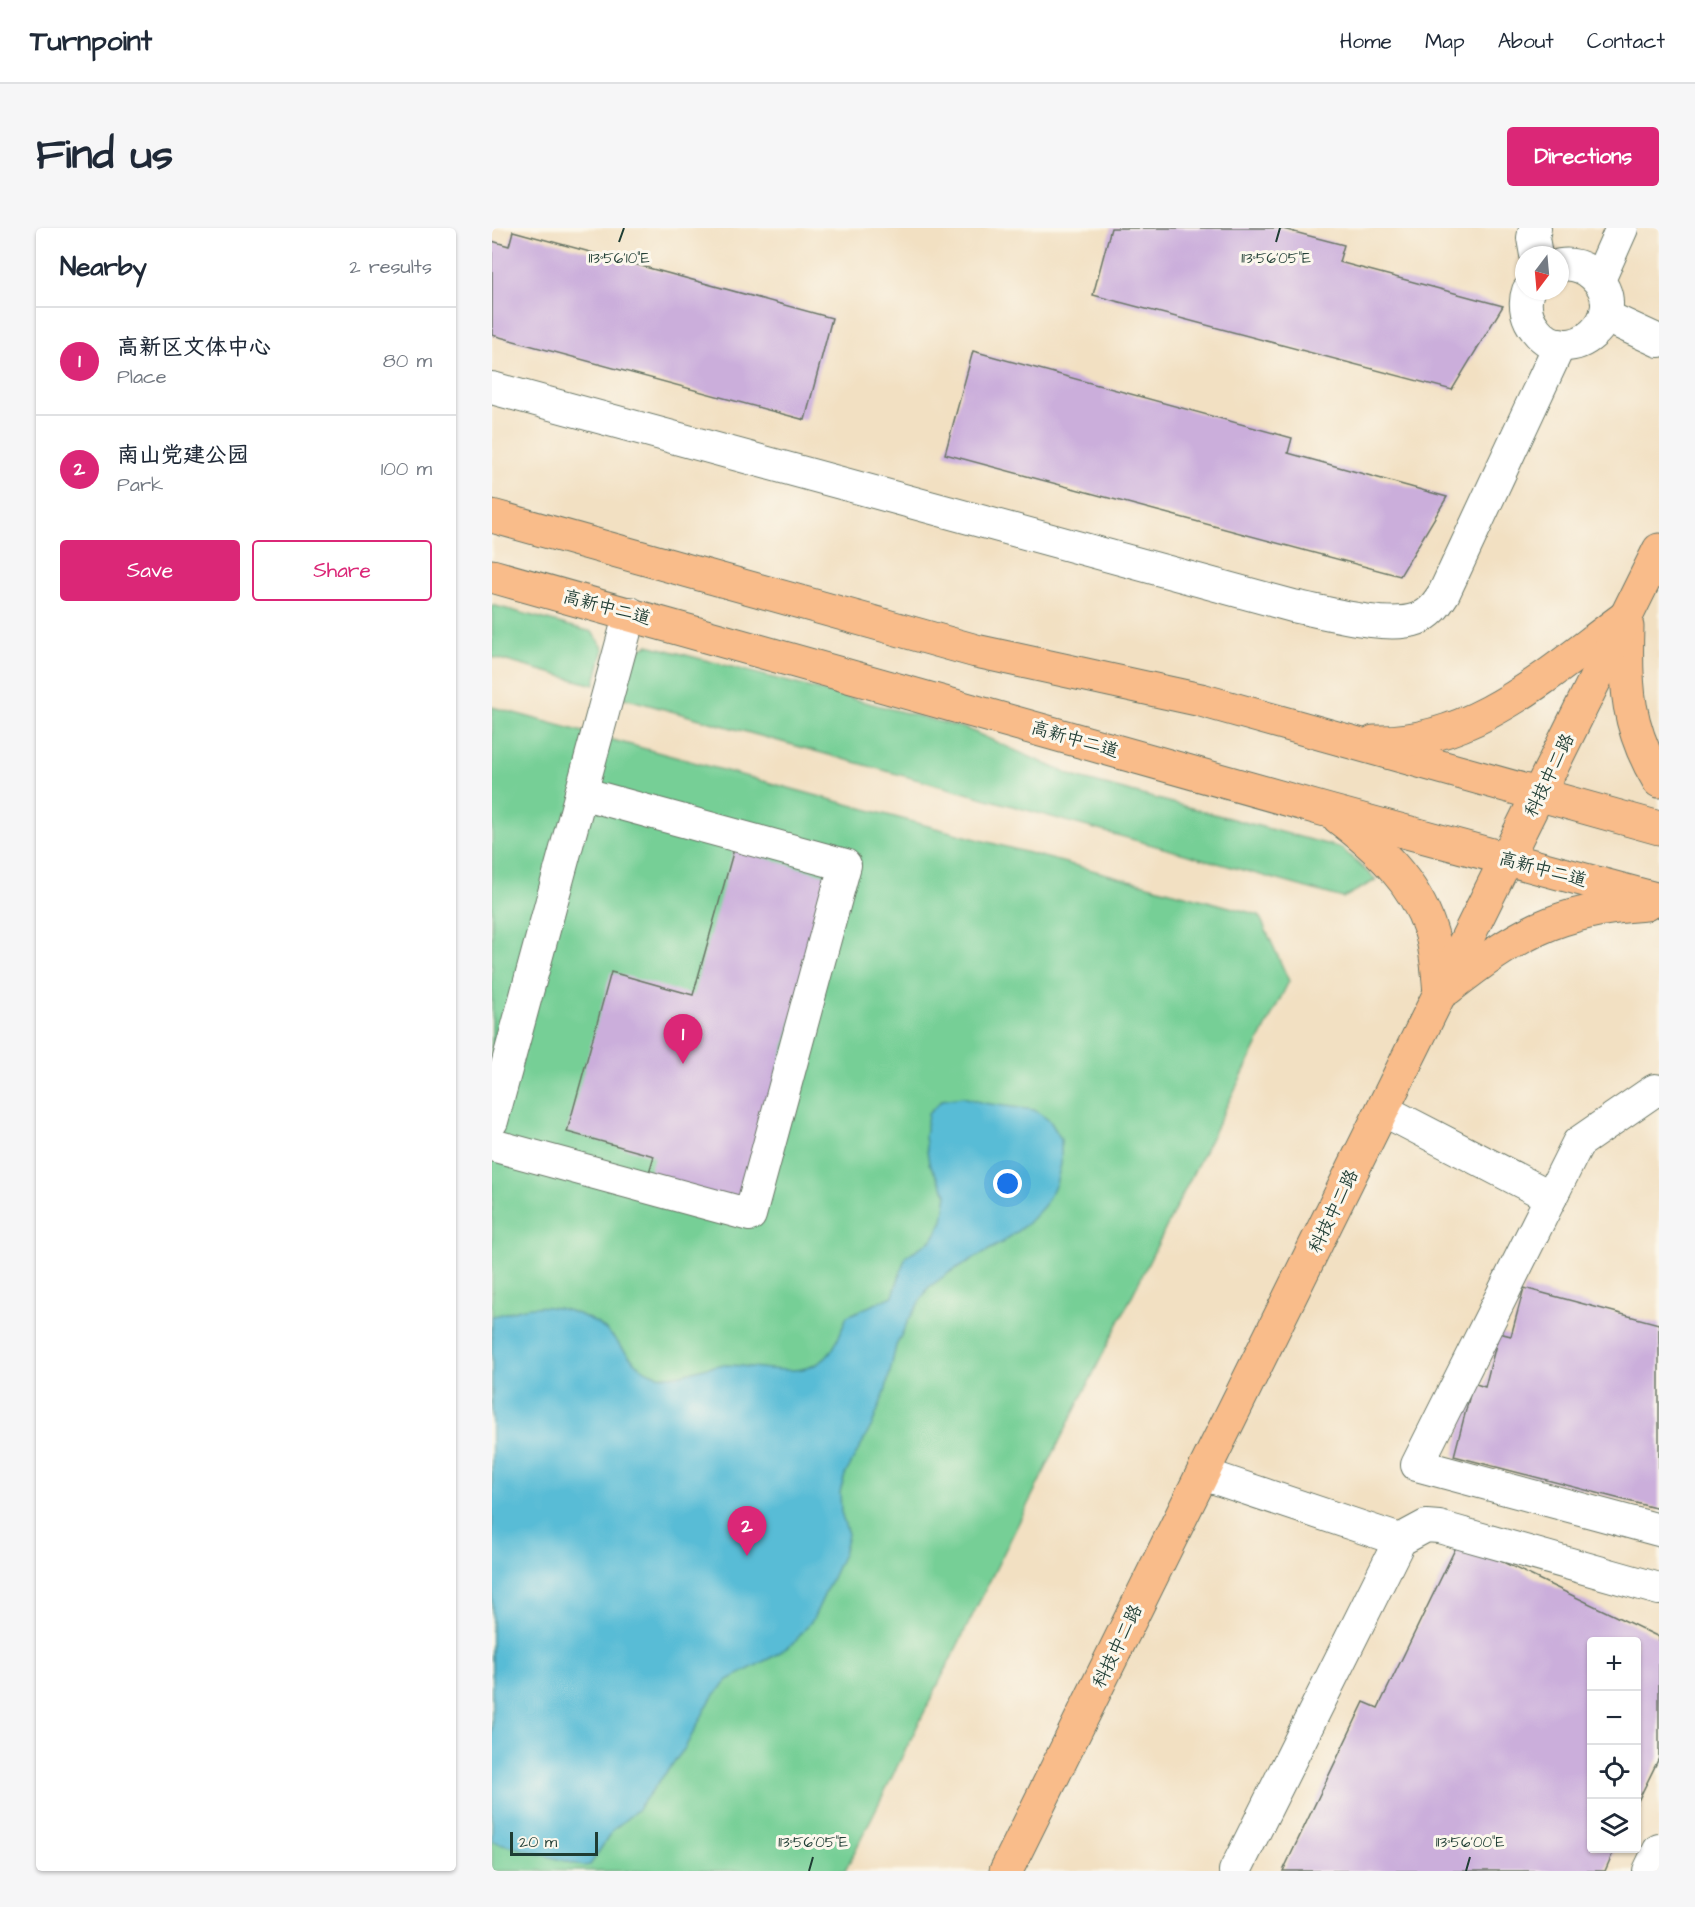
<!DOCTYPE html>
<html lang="en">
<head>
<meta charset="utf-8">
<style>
	:root { --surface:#fff; --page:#f6f6f7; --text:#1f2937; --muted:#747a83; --line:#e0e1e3; --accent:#db2777 }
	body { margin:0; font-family:"Architects Daughter","LXGW WenKai TC",sans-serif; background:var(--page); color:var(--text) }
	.controls { position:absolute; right:18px; bottom:18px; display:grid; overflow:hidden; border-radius:6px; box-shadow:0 2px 4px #0004 }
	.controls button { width:54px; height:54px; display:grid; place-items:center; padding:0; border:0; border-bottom:2px solid var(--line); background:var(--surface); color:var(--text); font:30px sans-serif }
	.compass { position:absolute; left:1023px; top:18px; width:54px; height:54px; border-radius:50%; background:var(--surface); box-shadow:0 2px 4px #0004; rotate:196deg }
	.scale { position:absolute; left:18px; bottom:15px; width:88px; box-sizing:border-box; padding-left:6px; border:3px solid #1f3d34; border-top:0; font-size:16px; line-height:21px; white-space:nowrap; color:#1f3d34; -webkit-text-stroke:4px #fbf7ec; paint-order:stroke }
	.you { position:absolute; left:516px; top:956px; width:21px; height:21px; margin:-15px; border:4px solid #fff; border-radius:50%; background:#1a73e8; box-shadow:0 0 0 9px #1a73e833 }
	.badge { display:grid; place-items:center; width:39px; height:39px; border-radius:50%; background:var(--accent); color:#fff; font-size:20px; font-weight:700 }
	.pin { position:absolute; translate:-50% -50px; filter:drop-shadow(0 2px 3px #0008) }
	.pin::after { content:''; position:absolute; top:32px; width:21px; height:18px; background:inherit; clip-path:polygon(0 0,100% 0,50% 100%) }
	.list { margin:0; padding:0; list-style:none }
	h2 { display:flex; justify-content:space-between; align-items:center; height:78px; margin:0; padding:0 24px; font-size:26px }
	h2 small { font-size:20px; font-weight:400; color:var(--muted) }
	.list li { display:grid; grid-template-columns:39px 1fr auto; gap:18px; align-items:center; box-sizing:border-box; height:108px; padding:0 24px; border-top:2px solid var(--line) }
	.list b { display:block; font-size:22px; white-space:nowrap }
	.list p { margin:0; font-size:20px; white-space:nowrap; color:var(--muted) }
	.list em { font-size:20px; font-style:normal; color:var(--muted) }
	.actions { display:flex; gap:12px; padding:18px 24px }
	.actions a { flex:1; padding:14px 0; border:2px solid var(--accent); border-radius:6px; text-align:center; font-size:21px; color:var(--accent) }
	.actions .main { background:var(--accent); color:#fff }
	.icon { flex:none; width:33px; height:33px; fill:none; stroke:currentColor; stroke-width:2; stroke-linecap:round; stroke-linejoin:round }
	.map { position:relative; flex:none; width:1167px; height:1643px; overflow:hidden; border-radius:6px }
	header { display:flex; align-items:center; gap:36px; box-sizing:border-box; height:84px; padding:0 30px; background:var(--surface); border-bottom:2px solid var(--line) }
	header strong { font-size:28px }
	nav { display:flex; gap:33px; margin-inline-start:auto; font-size:21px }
	.intro { display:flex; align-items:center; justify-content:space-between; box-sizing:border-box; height:144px; padding:0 36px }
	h1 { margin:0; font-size:42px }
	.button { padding:15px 27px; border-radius:6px; background:var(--accent); color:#fff; font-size:21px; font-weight:700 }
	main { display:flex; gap:36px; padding:0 36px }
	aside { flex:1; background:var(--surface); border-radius:6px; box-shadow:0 2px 4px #0004 }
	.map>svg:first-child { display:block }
	.green { fill:#76cf96; stroke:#4a8665; stroke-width:1.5 }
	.water { fill:#58bcd6; stroke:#3c7c85; stroke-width:1.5 }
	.building { fill:#cbaedb }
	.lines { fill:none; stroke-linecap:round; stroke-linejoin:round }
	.minor-casing { stroke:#697666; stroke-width:34 }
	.major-casing { stroke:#697666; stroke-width:35 }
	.minor { stroke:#fff; stroke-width:32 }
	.major { stroke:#f9bc8a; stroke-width:33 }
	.ticks { fill:none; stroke:#1f3d34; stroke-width:2 }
	.labels { text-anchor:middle; stroke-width:6; stroke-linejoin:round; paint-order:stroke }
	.street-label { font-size:18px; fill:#1f3d34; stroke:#fbf7ec }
	.ticks-label { font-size:15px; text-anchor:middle; fill:#1f3d34; stroke:#fbf7ec; stroke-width:6; stroke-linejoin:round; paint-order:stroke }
</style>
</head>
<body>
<header>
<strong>Turnpoint</strong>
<nav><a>Home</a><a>Map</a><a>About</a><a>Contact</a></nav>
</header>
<div class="intro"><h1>Find us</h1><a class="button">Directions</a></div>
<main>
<aside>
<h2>Nearby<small>2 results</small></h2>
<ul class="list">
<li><span class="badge">1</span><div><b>高新区文体中心</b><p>Place</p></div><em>80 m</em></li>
<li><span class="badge">2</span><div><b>南山党建公园</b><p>Park</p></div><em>100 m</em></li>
</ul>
<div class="actions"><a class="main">Save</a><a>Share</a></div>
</aside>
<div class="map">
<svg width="1167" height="1643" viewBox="0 0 1167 1643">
	<rect width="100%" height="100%" fill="#fbf7ec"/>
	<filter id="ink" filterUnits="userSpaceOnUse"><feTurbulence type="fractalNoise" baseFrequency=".0167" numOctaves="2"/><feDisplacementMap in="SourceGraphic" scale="12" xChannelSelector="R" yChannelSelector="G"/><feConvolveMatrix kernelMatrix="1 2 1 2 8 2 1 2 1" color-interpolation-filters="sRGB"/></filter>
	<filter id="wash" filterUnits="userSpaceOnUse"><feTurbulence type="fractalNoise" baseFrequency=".008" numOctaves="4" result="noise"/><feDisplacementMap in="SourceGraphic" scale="24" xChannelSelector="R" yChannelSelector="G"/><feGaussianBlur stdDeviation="1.35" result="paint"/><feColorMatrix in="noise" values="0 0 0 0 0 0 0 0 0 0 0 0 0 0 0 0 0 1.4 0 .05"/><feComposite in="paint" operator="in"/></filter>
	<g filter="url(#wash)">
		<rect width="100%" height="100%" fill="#f2e0c2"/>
		<g class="green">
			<polygon points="0,377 100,404 112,421 102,457 0,429"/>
			<polygon points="156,417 475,501 583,549 849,620 884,652 851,670 125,468 134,427"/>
			<polygon points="0,479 388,585 767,687 797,753 353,1643 0,1643"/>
		</g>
		<path class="water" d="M471,869L491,875L542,882L558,893L569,911V936L564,956L552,978L536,995L511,1014L458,1044L436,1060L416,1093L404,1118L394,1161L380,1197L353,1247L348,1264L349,1284L356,1306L351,1326L321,1391L302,1415L282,1428L236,1452L219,1471L193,1520L145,1582L121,1602L98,1637L91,1638L0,1613V1088C13,1086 26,1080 40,1079C68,1076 104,1089 122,1110C134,1124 144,1140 162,1146C184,1153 208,1138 229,1137C262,1135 314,1156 338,1125C346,1115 350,1100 355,1088L401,1068L414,1028L440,1012L451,993L455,966L437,935L433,909L436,886L450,872Z"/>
		<g id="blocks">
			<g class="building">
				<polygon points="619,0 787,0 852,17 847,34 1011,78 960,162 601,67"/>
				<polygon points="21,3 340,90 313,192 0,107 0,13 17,18"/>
				<polygon points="481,123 800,210 796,225 955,269 908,348 453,226"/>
				<polygon points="242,621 340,649 249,974 156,948 162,928 75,904 119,744 201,767"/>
				<polygon points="1032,1060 1167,1096 1167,1281 962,1228 981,1155 993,1159 1007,1105 1019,1108"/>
				<polygon points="967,1313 1167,1409 1167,1530 1144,1577 1144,1414 1100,1414 1100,1620 1123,1620 1113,1643 791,1643 872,1474 886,1480"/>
			</g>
		</g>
	</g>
	<g filter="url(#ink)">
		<use href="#blocks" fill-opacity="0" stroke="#697666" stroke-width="1.5"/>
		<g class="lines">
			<defs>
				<g id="minor">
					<polyline points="1043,0 1041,10 1044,27"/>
					<polyline points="1107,52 1130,0"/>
					<path d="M1036,63C1031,77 1035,91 1044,102C1077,145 1143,87 1102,48C1093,39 1081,35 1068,37"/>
					<polyline points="1113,88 1167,113"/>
					<path d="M0,160L801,378C833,384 895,402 925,391C938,386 945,376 952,365L1068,116"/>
					<polyline points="1167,863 1163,862 1086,915 925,1237 1167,1302"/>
					<polyline points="891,882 1059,969"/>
					<polyline points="0,893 138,385"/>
					<polyline points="0,917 258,987 353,637 89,565"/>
					<polyline points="711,1246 908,1312"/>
					<polyline points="743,1643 908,1312 934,1298 947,1299 1167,1361"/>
					<polyline points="1157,1643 1167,1622"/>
				</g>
				<g id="major">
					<polyline points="0,288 484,423 709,472 1167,600"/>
					<polyline points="0,348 837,583 1167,672"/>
					<path d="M1135,399C1133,458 1135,500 1167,553"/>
					<path d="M882,514C980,517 1058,444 1132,390"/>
					<path d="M847,590C886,620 922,653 938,701C945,721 946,744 948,766"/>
					<path d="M955,761C1024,707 1064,682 1154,676"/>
					<polyline points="514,1643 1167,322"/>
				</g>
			</defs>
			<use href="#minor" class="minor-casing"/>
			<use href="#major" class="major-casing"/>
			<use href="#minor" class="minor"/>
			<use href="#major" class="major"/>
		</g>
	</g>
	<path class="ticks" d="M127,14L132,0M784,14L788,0M317,1643L321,1629M974,1643L978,1629"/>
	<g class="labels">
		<g class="street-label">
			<text transform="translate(115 379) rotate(15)" y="6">高新中二道</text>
			<text transform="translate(583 511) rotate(16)" y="6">高新中二道</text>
			<text transform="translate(1057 547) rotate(-64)" y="6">科技中二路</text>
			<text transform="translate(1051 641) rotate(15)" y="6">高新中二道</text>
			<text transform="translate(841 983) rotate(-64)" y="6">科技中二路</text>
			<text transform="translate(625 1418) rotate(-64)" y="6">科技中二路</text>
		</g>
	</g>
	<g class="ticks-label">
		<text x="127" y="35">113°56'10"E</text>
		<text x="784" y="35">113°56'05"E</text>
		<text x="321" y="1619">113°56'05"E</text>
		<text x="978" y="1619">113°56'00"E</text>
	</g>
</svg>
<div class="controls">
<button>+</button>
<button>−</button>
<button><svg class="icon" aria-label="locate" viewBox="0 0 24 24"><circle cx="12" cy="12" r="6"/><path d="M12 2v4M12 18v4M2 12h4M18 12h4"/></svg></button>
<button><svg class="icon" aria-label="layers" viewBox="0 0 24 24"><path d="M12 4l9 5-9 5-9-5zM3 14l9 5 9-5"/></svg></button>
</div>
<svg class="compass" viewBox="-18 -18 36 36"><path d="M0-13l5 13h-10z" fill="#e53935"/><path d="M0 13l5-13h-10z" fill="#747a83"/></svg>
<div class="scale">20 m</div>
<div class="you"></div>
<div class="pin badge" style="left:191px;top:836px">1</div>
<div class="pin badge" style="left:255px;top:1328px">2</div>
</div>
</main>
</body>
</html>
